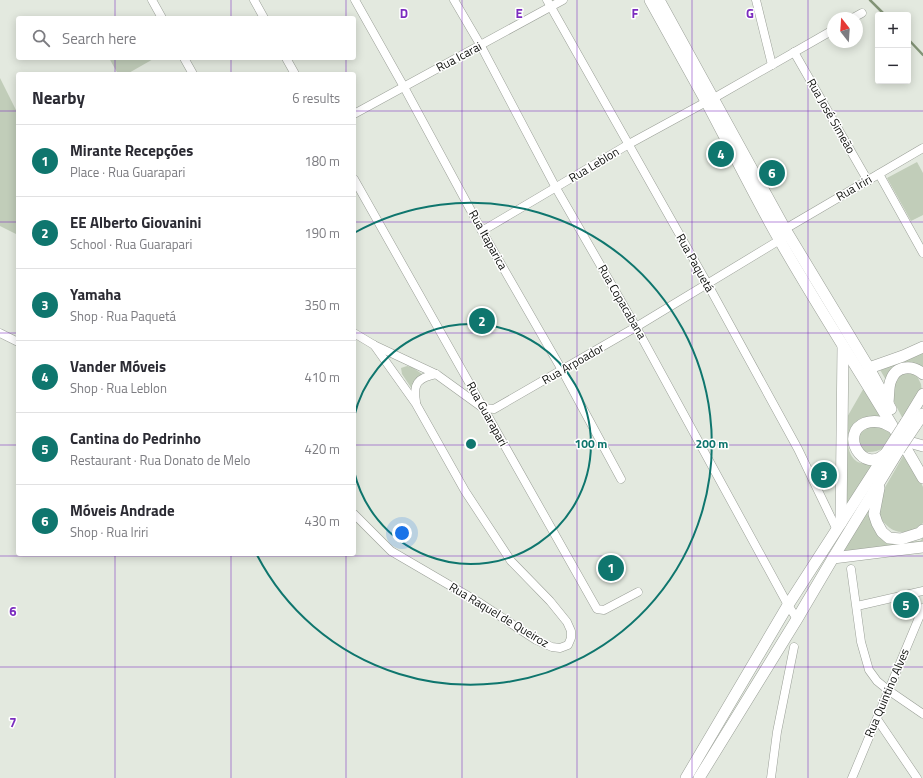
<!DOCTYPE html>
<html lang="en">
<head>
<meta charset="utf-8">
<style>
	:root { --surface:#fff; --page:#f7f7f7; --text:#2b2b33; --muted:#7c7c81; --line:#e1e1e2; --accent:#0f766e }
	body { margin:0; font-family:"Titillium Web",sans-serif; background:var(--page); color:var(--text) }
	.controls { position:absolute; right:12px; top:12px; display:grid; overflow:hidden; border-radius:4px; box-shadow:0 2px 10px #0003 }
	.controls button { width:36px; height:36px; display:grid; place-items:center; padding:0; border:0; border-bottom:1px solid var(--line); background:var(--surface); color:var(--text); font:20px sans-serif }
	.compass { position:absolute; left:827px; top:12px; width:36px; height:36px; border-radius:50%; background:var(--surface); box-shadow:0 2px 10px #0003; rotate:343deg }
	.you { position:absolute; left:402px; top:533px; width:14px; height:14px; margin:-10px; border:3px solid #fff; border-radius:50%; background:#1a73e8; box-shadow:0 0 0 6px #1a73e833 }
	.badge { display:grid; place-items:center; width:26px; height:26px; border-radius:50%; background:var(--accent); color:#fff; font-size:13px; font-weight:700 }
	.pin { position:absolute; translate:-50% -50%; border:2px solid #fff; box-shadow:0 1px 4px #0006 }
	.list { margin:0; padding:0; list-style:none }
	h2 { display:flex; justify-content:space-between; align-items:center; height:52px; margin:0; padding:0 16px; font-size:17px }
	h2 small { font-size:13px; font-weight:400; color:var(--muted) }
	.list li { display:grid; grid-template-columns:26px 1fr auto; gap:12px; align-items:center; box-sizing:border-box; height:72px; padding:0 16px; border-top:1px solid var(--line) }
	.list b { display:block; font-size:15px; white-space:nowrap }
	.list p { margin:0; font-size:13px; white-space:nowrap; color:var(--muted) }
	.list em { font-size:13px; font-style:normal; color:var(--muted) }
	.icon { flex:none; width:22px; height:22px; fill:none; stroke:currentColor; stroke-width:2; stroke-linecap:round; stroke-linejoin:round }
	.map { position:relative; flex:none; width:923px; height:778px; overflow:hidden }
	.search { position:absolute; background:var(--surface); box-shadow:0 2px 10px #0003; left:16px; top:16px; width:340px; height:44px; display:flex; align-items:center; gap:10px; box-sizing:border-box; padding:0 14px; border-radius:4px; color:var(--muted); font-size:15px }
	.panel { position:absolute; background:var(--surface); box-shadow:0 2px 10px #0003; left:16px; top:72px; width:340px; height:484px; border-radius:4px }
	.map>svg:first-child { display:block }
	.green { fill:#c1cdb9 }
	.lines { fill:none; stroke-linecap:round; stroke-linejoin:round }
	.stream { stroke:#839477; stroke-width:2.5 }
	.minor-casing { stroke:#9a9f97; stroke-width:9 }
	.major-casing { stroke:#9a9f97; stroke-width:12 }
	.minor { stroke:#fff; stroke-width:8 }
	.major { stroke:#fff; stroke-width:11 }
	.major-bridge-casing { stroke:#9a9f97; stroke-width:12; stroke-linecap:butt }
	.major-bridge { stroke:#fff; stroke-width:11 }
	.grid { fill:none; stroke:#7b2cbf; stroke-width:1; stroke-opacity:0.55 }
	.ring { fill:none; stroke:#0f766e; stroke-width:2 }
	.labels { text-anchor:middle; stroke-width:3; stroke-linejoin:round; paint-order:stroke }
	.street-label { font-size:12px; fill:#0f110e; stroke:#fff }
	.grid-label { font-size:13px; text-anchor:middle; font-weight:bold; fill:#7b2cbf; stroke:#fff; stroke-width:3; stroke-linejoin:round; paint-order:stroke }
	.centre { fill:#0f766e; stroke:#fff; stroke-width:2 }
	.ring-label { font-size:12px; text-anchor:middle; font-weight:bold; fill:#0f766e; stroke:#fff; stroke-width:3; stroke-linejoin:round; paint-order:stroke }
</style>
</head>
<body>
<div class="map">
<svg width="923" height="778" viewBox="0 0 923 778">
	<rect width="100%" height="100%" fill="#e3e9df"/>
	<g class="green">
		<polygon points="109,58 155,58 127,74 118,74"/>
		<polygon points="0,78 18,114 18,235 0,226"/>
		<polygon points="917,162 923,173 923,215 911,221 887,178"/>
		<polygon points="923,352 923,368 922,367 886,380 879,368"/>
		<polygon points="407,366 412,367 422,374 418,377 412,389 402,374 401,368"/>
		<polygon points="901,371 913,373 917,376 921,384 922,393 904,421 893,400 895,376"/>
		<path d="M865,386L886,417C879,418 870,416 863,418C846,422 843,449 855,460C860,465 873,464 879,464L846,513V419Z"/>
		<path d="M863,425L884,426L896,435C888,448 875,455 861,451L858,429Z"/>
		<path d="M906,451L923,487V523C920,527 916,528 912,530C897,536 887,528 879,516L880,496Z"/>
		<polygon points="870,505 872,521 905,542 920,541 923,538 923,546 839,553"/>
	</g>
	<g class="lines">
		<g class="stream">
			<polyline points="870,0 885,15"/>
			<polyline points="908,39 923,55"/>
		</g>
		<defs>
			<g id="minor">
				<polyline points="152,0 162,18"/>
				<polyline points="254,0 264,18"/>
				<polyline points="355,0 404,87 482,231 562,370 621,479"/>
				<polyline points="454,0 481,46 556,188 636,327 788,605 797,619"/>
				<polyline points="547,0 707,283 798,449 837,530"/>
				<polyline points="756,0 772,65"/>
				<polyline points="853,18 862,13"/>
				<polyline points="794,52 868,181"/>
				<polyline points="184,58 193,74"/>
				<polyline points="286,58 295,74"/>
				<polyline points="714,98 833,30"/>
				<polyline points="354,114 563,0"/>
				<polyline points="879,174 923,253"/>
				<polyline points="354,179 597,609 604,610 638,592"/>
				<polyline points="785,229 923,148"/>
				<polyline points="482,231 629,144 706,102"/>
				<polyline points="0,333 18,342"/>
				<polyline points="354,333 374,345 436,374 483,408 494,409 636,327 783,238"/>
				<path d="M416,402C413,384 417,378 436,374"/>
				<polyline points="354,514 391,551 480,603 536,640 552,647 560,648 568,645 571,638 571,631 567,622 550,601 511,561 465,491 416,404 374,345"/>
				<polyline points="851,569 861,642 869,670 877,681 888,690 923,714"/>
				<polyline points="857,606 923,591"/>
				<polyline points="877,719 917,778"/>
				<polyline points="771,778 777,732 794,647"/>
				<polyline points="852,778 923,608"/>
			</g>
			<g id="major">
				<path d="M650,0C669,34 688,68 707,103C731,148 754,195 779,239C825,320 877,397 923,478"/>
				<polyline points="659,0 785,229 869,368 891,409"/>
				<polyline points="869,368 903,356 923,347"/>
				<path d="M888,402C889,395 888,386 891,380C896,365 913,365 923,374"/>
				<polyline points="906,422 923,394"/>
				<polyline points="915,426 923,414"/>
				<polyline points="909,442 923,446"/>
				<path d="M885,454C863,475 839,433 865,423C877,419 885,423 895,429"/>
				<polyline points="879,488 874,514 877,523 882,532 889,538 901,539 920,533 923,530"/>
				<polyline points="841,523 843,347"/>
				<polyline points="833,558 897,550 923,547"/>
				<polyline points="686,778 788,605 890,447"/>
				<polyline points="699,778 797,619 833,558 899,450"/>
			</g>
		</defs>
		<use href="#minor" class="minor-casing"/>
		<use href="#major" class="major-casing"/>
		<use href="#minor" class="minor"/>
		<use href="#major" class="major"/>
		<defs>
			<g id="major-bridge">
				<polyline points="890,447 906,422"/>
				<polyline points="899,450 915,426"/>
			</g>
		</defs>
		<use href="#major-bridge" class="major-bridge-casing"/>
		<use href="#major-bridge" class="major-bridge"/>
	</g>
	<path class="grid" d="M115,0V18M231,0V18M346,0V18M462,0V778M577,0V778M692,0V778M808,0V778M115,58V74M231,58V74M346,58V74M0,111H18M354,111H923M0,222H18M354,222H923M0,333H18M354,333H923M0,445H18M354,445H923M115,554V778M231,554V778M346,554V778M0,556H923M0,667H923"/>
	<g class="ring">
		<path d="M354 417A120 120 0 1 1 354 471"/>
		<path d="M354 233A241 241 0 1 1 257 555"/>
	</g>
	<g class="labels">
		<g class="street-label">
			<text transform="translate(459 57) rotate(-28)" y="4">Rua Icarai</text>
			<text transform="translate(831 116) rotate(60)" y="4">Rua José Simeão</text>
			<text transform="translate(594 165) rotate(-31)" y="4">Rua Leblon</text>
			<text transform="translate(854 188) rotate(-30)" y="4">Rua Iriri</text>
			<text transform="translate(488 240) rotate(61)" y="4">Rua Itaparica</text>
			<text transform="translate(695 263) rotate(61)" y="4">Rua Paquetá</text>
			<text transform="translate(622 302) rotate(60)" y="4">Rua Copacabana</text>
			<text transform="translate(573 364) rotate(-30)" y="4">Rua Arpoador</text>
			<text transform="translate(487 414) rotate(61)" y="4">Rua Guarapari</text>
			<text transform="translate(499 615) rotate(31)" y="4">Rua Raquel de Queiroz</text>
			<text transform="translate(887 693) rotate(-67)" y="4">Rua Quintino Alves</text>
		</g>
	</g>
	<g class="grid-label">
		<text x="404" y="18">D</text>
		<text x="519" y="18">E</text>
		<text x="635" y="18">F</text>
		<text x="750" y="18">G</text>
		<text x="13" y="616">6</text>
		<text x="13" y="727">7</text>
	</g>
	<circle cx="471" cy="444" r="6" class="centre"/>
	<g class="ring-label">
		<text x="591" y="448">100 m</text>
		<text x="712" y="448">200 m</text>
	</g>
</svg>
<div class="controls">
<button>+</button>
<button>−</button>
</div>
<svg class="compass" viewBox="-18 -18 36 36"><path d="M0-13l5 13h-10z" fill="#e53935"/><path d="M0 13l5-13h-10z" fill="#7c7c81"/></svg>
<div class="you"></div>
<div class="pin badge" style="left:611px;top:568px">1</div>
<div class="pin badge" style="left:482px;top:321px">2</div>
<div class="pin badge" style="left:824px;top:475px">3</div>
<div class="pin badge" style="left:721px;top:154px">4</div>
<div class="pin badge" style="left:906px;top:605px">5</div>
<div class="pin badge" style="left:772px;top:173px">6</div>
<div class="search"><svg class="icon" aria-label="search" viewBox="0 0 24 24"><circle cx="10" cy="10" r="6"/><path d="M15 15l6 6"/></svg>Search here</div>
<section class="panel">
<h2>Nearby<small>6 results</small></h2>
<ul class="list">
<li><span class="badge">1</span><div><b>Mirante Recepções</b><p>Place · Rua Guarapari</p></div><em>180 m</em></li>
<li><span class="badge">2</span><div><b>EE Alberto Giovanini</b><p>School · Rua Guarapari</p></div><em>190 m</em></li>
<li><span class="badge">3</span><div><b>Yamaha</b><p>Shop · Rua Paquetá</p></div><em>350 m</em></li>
<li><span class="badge">4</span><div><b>Vander Móveis</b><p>Shop · Rua Leblon</p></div><em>410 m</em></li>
<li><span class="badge">5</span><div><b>Cantina do Pedrinho</b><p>Restaurant · Rua Donato de Melo</p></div><em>420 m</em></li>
<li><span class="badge">6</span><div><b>Móveis Andrade</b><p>Shop · Rua Iriri</p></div><em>430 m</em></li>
</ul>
</section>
</div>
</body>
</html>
